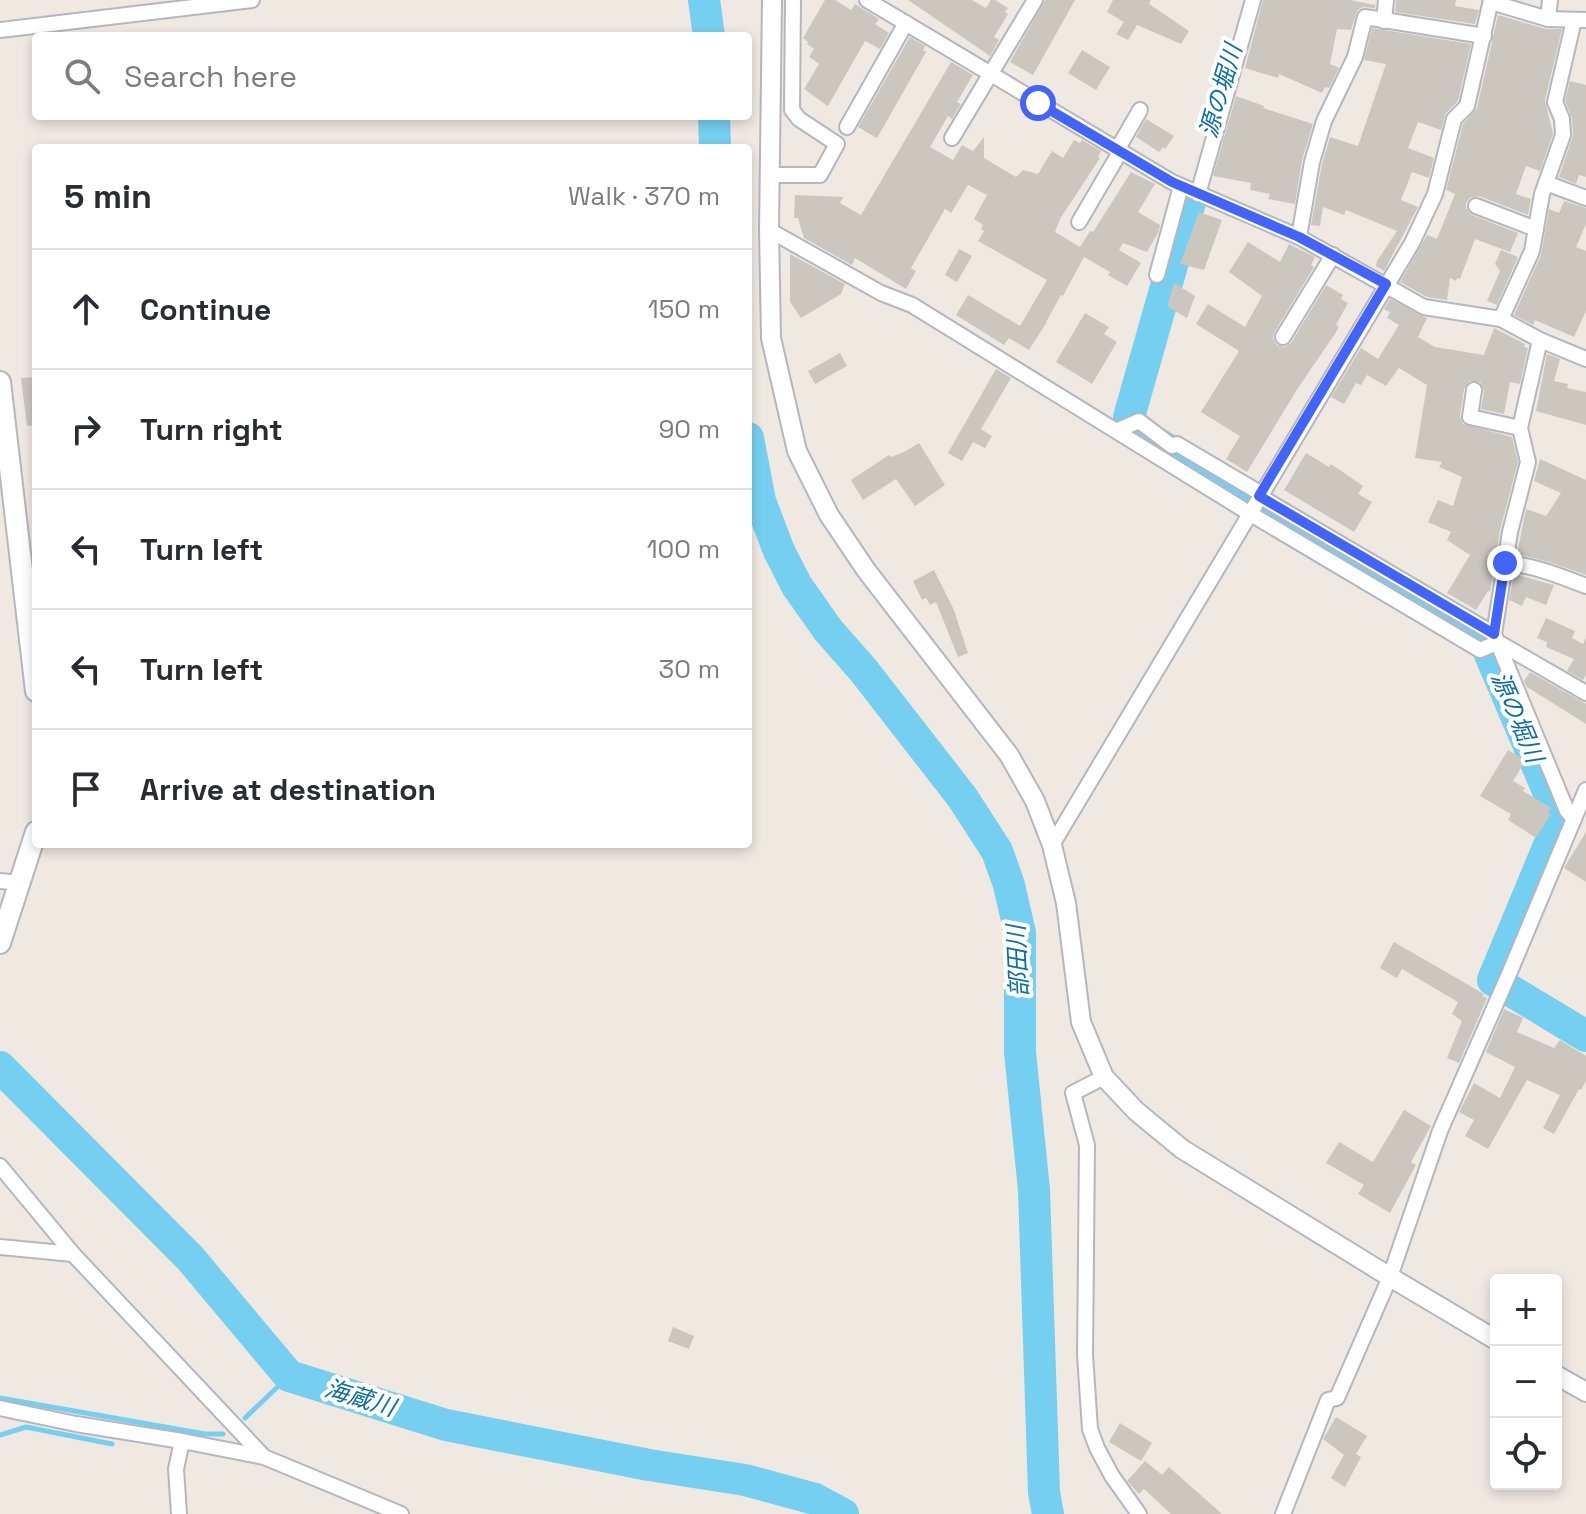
<!DOCTYPE html>
<html lang="en">
<head>
<meta charset="utf-8">
<style>
	:root { --surface:#fff; --page:#f7f7f7; --text:#2b2b33; --muted:#7c7c81; --line:#e1e1e2 }
	body { margin:0; font-family:"Space Grotesk","Noto Sans JP",sans-serif; background:var(--page); color:var(--text) }
	.controls { position:absolute; right:24px; bottom:24px; display:grid; overflow:hidden; border-radius:8px; box-shadow:0 4px 12px #0003 }
	.controls button { width:72px; height:72px; display:grid; place-items:center; padding:0; border:0; border-bottom:2px solid var(--line); background:var(--surface); color:var(--text); font:40px sans-serif }
	.stop { position:absolute; width:24px; height:24px; margin:-18px; border:6px solid #4264fb; border-radius:50%; background:#fff }
	.stop.end { background:#4264fb; border-color:#fff; box-shadow:0 2px 8px #0008 }
	.list { margin:0; padding:0; list-style:none }
	h2 { display:flex; justify-content:space-between; align-items:center; height:104px; margin:0; padding:0 32px; font-size:34px }
	h2 small { font-size:26px; font-weight:400; color:var(--muted) }
	.list li { display:grid; grid-template-columns:52px 1fr auto; gap:24px; align-items:center; box-sizing:border-box; height:120px; padding:0 32px; border-top:2px solid var(--line) }
	.list b { display:block; font-size:30px; white-space:nowrap }
	.list em { font-size:26px; font-style:normal; color:var(--muted) }
	.icon { flex:none; width:44px; height:44px; fill:none; stroke:currentColor; stroke-width:2; stroke-linecap:round; stroke-linejoin:round }
	.map { position:relative; flex:none; width:1586px; height:1514px; overflow:hidden }
	.search { position:absolute; background:var(--surface); box-shadow:0 4px 12px #0003; left:32px; top:32px; width:720px; height:88px; display:flex; align-items:center; gap:20px; box-sizing:border-box; padding:0 28px; border-radius:8px; color:var(--muted); font-size:30px }
	.panel { position:absolute; background:var(--surface); box-shadow:0 4px 12px #0003; left:32px; top:144px; width:720px; height:704px; border-radius:8px }
	.map>svg:first-child { display:block }
	.lines { fill:none; stroke-linecap:round; stroke-linejoin:round }
	.stream { stroke:#75cff0; stroke-width:5 }
	.river { stroke:#75cff0; stroke-width:32 }
	.building { fill:#cbc7bf }
	.minor-casing { stroke:#b4b7c1; stroke-width:18 }
	.tertiary-casing { stroke:#b4b7c1; stroke-width:22 }
	.secondary-casing { stroke:#b4b7c1; stroke-width:24 }
	.minor { stroke:#fff; stroke-width:14 }
	.tertiary { stroke:#fff; stroke-width:18 }
	.secondary { stroke:#fff; stroke-width:20 }
	.route { stroke:#4264fb; stroke-width:10 }
	.labels { text-anchor:middle; stroke-width:8; stroke-linejoin:round; paint-order:stroke }
	.water-label { font-size:24px; font-style:italic; fill:#0d6fa3; stroke:#fff }
</style>
</head>
<body>
<div class="map">
<svg width="1586" height="1514" viewBox="0 0 1586 1514">
	<rect width="100%" height="100%" fill="#efe9e1"/>
	<g class="lines">
		<g class="stream">
			<polyline points="0,1398 205,1434 223,1434"/>
			<polyline points="245,1418 289,1376"/>
			<polyline points="0,1435 26,1427 112,1444"/>
		</g>
		<g class="river">
			<polyline points="704,0 709,36"/>
			<polyline points="714,116 715,148"/>
			<polyline points="1190,202 1129,417 1135,430 1483,638 1560,819 1493,980 1586,1036"/>
			<polyline points="748,438 760,501 779,551 797,586 828,630 864,671 962,797 997,851 1009,885 1020,933 1020,1052 1034,1190 1044,1492 1048,1514"/>
			<polyline points="0,1067 190,1258 289,1376 446,1425 649,1465 745,1480 815,1499 843,1514"/>
		</g>
	</g>
	<g class="building">
		<polygon points="825,0 835,0 851,10 855,4 879,19 875,24 889,33 880,49 865,41 828,106 804,89 819,64 809,57 814,49 807,44 808,42 803,38"/>
		<polygon points="908,0 972,0 986,8 991,0 995,0 1008,8 1005,12 1008,14 994,37 999,40 990,56"/>
		<polygon points="1045,0 1075,0 1033,75 1010,62"/>
		<polygon points="1113,0 1151,0 1149,4 1189,31 1181,44 1137,25 1128,40 1116,34 1124,22 1107,12"/>
		<polygon points="1263,0 1350,0 1375,5 1376,0 1375,8 1362,7 1357,11 1351,30 1337,29 1330,64 1339,68 1329,88 1325,87 1322,93 1279,74 1278,78 1245,68"/>
		<polygon points="1396,0 1456,0 1455,6 1479,10 1475,24 1395,12"/>
		<polygon points="1498,15 1546,29 1562,29 1545,100 1553,134 1540,171 1526,166 1516,194 1531,199 1528,215 1479,196 1470,198 1466,203 1466,208 1472,215 1518,233 1510,252 1475,239 1460,279 1457,278 1456,281 1450,278 1447,300 1427,297 1400,282 1427,235 1437,239 1455,194 1446,190 1463,124 1477,108"/>
		<polygon points="1372,28 1471,44 1458,101 1446,113 1441,130 1418,122 1408,148 1434,158 1429,178 1412,172 1401,200 1418,207 1384,271 1376,266 1377,261 1397,231 1346,210 1344,215 1323,207 1320,226 1311,225 1322,164 1330,137 1358,146 1386,64 1364,60"/>
		<polygon points="910,37 925,46 923,50 926,52 877,138 858,127"/>
		<polygon points="1082,50 1110,67 1096,90 1068,73"/>
		<polygon points="951,62 973,75 957,102 961,104 952,119 948,116 930,147 953,160 962,145 973,151 984,137 984,158 1016,177 1023,170 1038,174 1052,151 1063,158 1074,140 1080,143 1082,140 1101,151 1098,157 1100,158 1060,219 1055,232 1080,247 1090,231 1093,232 1131,172 1155,184 1138,212 1160,225 1158,233 1147,252 1123,243 1119,250 1141,263 1127,286 1108,275 1110,272 1084,257 1063,296 1061,295 1046,322 1047,322 1029,350 1009,338 1004,345 956,315 968,295 1020,326 1047,280 978,241 984,231 981,229 983,225 974,219 987,195 968,185 951,213 945,209 911,268 916,271 906,289 855,258 852,265 804,238 798,218 794,218 795,195 843,197 840,203 861,215"/>
		<polygon points="1570,81 1586,85 1586,177 1579,175 1576,184 1559,177 1573,135 1572,118 1565,101"/>
		<polygon points="1236,96 1264,106 1263,108 1313,124 1302,160 1295,204 1268,199 1270,194 1250,190 1251,183 1213,176"/>
		<polygon points="1146,119 1174,136 1165,149 1163,147 1159,152 1136,137"/>
		<polygon points="1564,201 1586,208 1586,224 1576,247 1586,251 1586,311 1574,337 1535,320 1533,325 1514,315 1541,255 1549,209 1559,213"/>
		<polygon points="1199,212 1222,220 1204,270 1180,264"/>
		<polygon points="1248,242 1280,262 1289,244 1315,257 1311,265 1314,267 1274,333 1273,338 1277,345 1284,347 1291,343 1326,285 1343,295 1341,299 1348,303 1336,325 1339,326 1335,334 1298,388 1247,472 1226,459 1240,436 1201,412 1239,351 1196,324 1208,304 1245,327 1262,296 1229,272"/>
		<polygon points="959,249 972,256 957,282 945,275"/>
		<polygon points="1501,250 1518,257 1497,305 1487,301 1500,271 1495,264"/>
		<polygon points="790,254 845,284 841,294 801,318 790,302"/>
		<polygon points="1174,283 1195,296 1187,318 1167,306"/>
		<polygon points="1390,299 1427,318 1418,337 1435,347 1484,355 1494,328 1525,344 1524,347 1528,348 1520,384 1510,382 1504,414 1481,409 1484,391 1480,382 1470,381 1464,389 1460,416 1463,424 1512,437 1518,462 1500,530 1490,592 1488,591 1476,610 1447,593 1470,555 1447,540 1451,532 1428,522 1438,500 1453,506 1462,477 1439,467 1442,462 1415,458 1427,385 1399,368 1386,386 1367,375 1361,385 1356,383 1344,404 1331,397 1361,348 1378,359 1399,325 1387,318 1390,312 1384,309"/>
		<polygon points="1085,313 1109,327 1104,334 1117,342 1092,384 1056,362"/>
		<polygon points="840,353 847,366 815,384 808,371"/>
		<polygon points="1547,354 1560,359 1554,381 1568,384 1567,388 1586,392 1586,425 1536,411"/>
		<polygon points="996,369 1011,378 981,429 992,436 985,448 973,442 962,461 948,453"/>
		<polygon points="36,377 36,425 27,426 21,378"/>
		<polygon points="919,443 945,485 915,506 896,479 863,500 851,480 889,455 891,457 904,452"/>
		<polygon points="1306,453 1329,467 1331,464 1363,486 1358,494 1372,502 1354,532 1284,490"/>
		<polygon points="1540,459 1586,480 1586,575 1549,562 1517,554 1526,509 1546,516 1561,493 1534,481"/>
		<polygon points="934,570 954,610 968,653 958,657 936,602 930,605 926,598 922,600 913,581"/>
		<polygon points="1514,574 1554,585 1546,605 1526,597 1522,606 1509,600"/>
		<polygon points="1546,618 1575,631 1572,638 1583,644 1586,638 1586,675 1583,680 1567,671 1574,659 1546,647 1547,642 1537,638"/>
		<polygon points="1530,672 1586,704 1586,724 1527,687 1524,681"/>
		<polygon points="1508,750 1526,760 1513,781 1525,788 1523,791 1551,808 1548,812 1551,814 1536,838 1508,820 1511,814 1480,796"/>
		<polygon points="1586,832 1586,882 1564,868"/>
		<polygon points="1394,942 1484,994 1482,996 1487,998 1459,1063 1447,1058 1462,1021 1452,1014 1458,1002 1402,969 1397,978 1380,968"/>
		<polygon points="1504,1009 1523,1018 1517,1032 1554,1048 1560,1040 1586,1056 1586,1081 1581,1090 1579,1089 1554,1134 1543,1128 1560,1095 1527,1080 1488,1149 1465,1136 1474,1120 1459,1112 1474,1083 1500,1098 1515,1067 1486,1052"/>
		<polygon points="1404,1110 1431,1126 1411,1162 1416,1165 1390,1213 1358,1194 1364,1185 1326,1163 1339,1142 1373,1162"/>
		<polygon points="673,1327 694,1336 689,1349 668,1341"/>
		<polygon points="1336,1417 1367,1436 1356,1454 1361,1457 1345,1487 1331,1478 1344,1455 1323,1439"/>
		<polygon points="1120,1423 1152,1443 1141,1461 1109,1442"/>
		<polygon points="1145,1461 1162,1475 1169,1467 1222,1514 1171,1514 1144,1489 1139,1494 1127,1481"/>
	</g>
	<g class="lines">
		<defs>
			<g id="minor">
				<polyline points="867,0 1172,182 1299,237 1424,307 1501,319 1540,340 1586,359"/>
				<polyline points="1491,2 1548,19 1586,20"/>
				<polyline points="1548,19 1550,0"/>
				<polyline points="1384,21 1386,0"/>
				<polyline points="0,30 252,0"/>
				<polyline points="847,127 906,23"/>
				<polyline points="952,138 1035,0"/>
				<polyline points="1117,150 1140,110"/>
				<polyline points="770,175 820,175 837,144 799,119 792,110 793,0"/>
				<polyline points="1546,183 1586,198"/>
				<polyline points="1198,194 1253,0"/>
				<polyline points="1476,206 1536,229"/>
				<polyline points="1079,222 1120,152"/>
				<polyline points="769,230 881,293 912,305 1249,513 1480,650 1497,643 1503,645 1586,693"/>
				<polyline points="1299,237 1312,162 1324,121 1355,57 1365,17 1484,36"/>
				<polyline points="1157,275 1181,186"/>
				<polyline points="1501,319 1532,251 1542,194 1563,135 1562,119 1555,102 1574,20"/>
				<polyline points="1283,337 1333,255"/>
				<polyline points="1540,340 1520,428 1528,462 1510,532 1494,634 1567,811 1574,819"/>
				<polyline points="1474,390 1470,417 1520,428"/>
				<polyline points="1118,430 1139,421 1172,446 1177,444 1260,493"/>
				<polyline points="1259,496 1494,634"/>
				<path d="M1505,563C1533,565 1560,576 1586,586"/>
				<polyline points="1052,845 1412,243 1435,194 1454,119 1467,106 1491,0"/>
				<polyline points="0,881 20,883"/>
				<polyline points="1104,1077 1073,1093 1087,1145 1085,1355 1090,1429 1097,1448 1112,1476 1139,1514"/>
				<polyline points="0,1166 73,1254 264,1457"/>
				<polyline points="0,1247 73,1254"/>
				<polyline points="0,1408 76,1424 182,1441"/>
				<polyline points="179,1514 176,1469 182,1441 264,1457 401,1514"/>
				<polyline points="1283,1514 1328,1400 1337,1398 1390,1277 1440,1131 1509,974 1586,790"/>
			</g>
			<g id="tertiary">
				<polyline points="772,0 769,230 771,338 797,451 829,515 866,570 1009,755 1035,801 1052,845 1066,903 1081,1022 1104,1077 1136,1111 1182,1149 1390,1277 1496,1340"/>
				<polyline points="1556,1375 1586,1392"/>
			</g>
			<g id="secondary">
				<polyline points="0,382 36,691"/>
				<polyline points="0,943 36,832"/>
			</g>
		</defs>
		<use href="#minor" class="minor-casing"/>
		<use href="#tertiary" class="tertiary-casing"/>
		<use href="#secondary" class="secondary-casing"/>
		<use href="#minor" class="minor"/>
		<use href="#tertiary" class="tertiary"/>
		<use href="#secondary" class="secondary"/>
	</g>
	<g class="lines">
		<polyline class="route" points="1038,103 1172,182 1299,237 1386,284 1259,496 1494,634 1505,563"/>
	</g>
	<g class="labels">
		<g class="water-label">
			<text transform="translate(1221 91) rotate(-74)" y="8">源の堀川</text>
			<text transform="translate(1517 717) rotate(67)" y="8">源の堀川</text>
			<text transform="translate(1018 961) rotate(-93)" y="8">部田川</text>
			<text transform="translate(360 1398) rotate(17)" y="8">海蔵川</text>
		</g>
	</g>
</svg>
<div class="controls">
<button>+</button>
<button>−</button>
<button><svg class="icon" aria-label="locate" viewBox="0 0 24 24"><circle cx="12" cy="12" r="6"/><path d="M12 2v4M12 18v4M2 12h4M18 12h4"/></svg></button>
</div>
<div class="stop" style="left:1038px;top:103px"></div>
<div class="stop end" style="left:1505px;top:563px"></div>
<div class="search"><svg class="icon" aria-label="search" viewBox="0 0 24 24"><circle cx="10" cy="10" r="6"/><path d="M15 15l6 6"/></svg>Search here</div>
<section class="panel">
<h2>5 min<small>Walk · 370 m</small></h2>
<ul class="list">
<li><svg class="icon" aria-label="ahead" viewBox="0 0 24 24"><path d="M12 20V5M6 11l6-6 6 6"/></svg><div><b>Continue</b></div><em>150 m</em></li>
<li><svg class="icon" aria-label="right" viewBox="0 0 24 24"><path d="M7 20v-9h11M14 6l5 5-5 5"/></svg><div><b>Turn right</b></div><em>90 m</em></li>
<li><svg class="icon" aria-label="left" viewBox="0 0 24 24"><path d="M17 20v-9H6M10 6l-5 5 5 5"/></svg><div><b>Turn left</b></div><em>100 m</em></li>
<li><svg class="icon" aria-label="left" viewBox="0 0 24 24"><path d="M17 20v-9H6M10 6l-5 5 5 5"/></svg><div><b>Turn left</b></div><em>30 m</em></li>
<li><svg class="icon" aria-label="arrive" viewBox="0 0 24 24"><path d="M6 21V4h12l-3 4 3 4H6"/></svg><div><b>Arrive at destination</b></div></li>
</ul>
</section>
</div>
</body>
</html>
